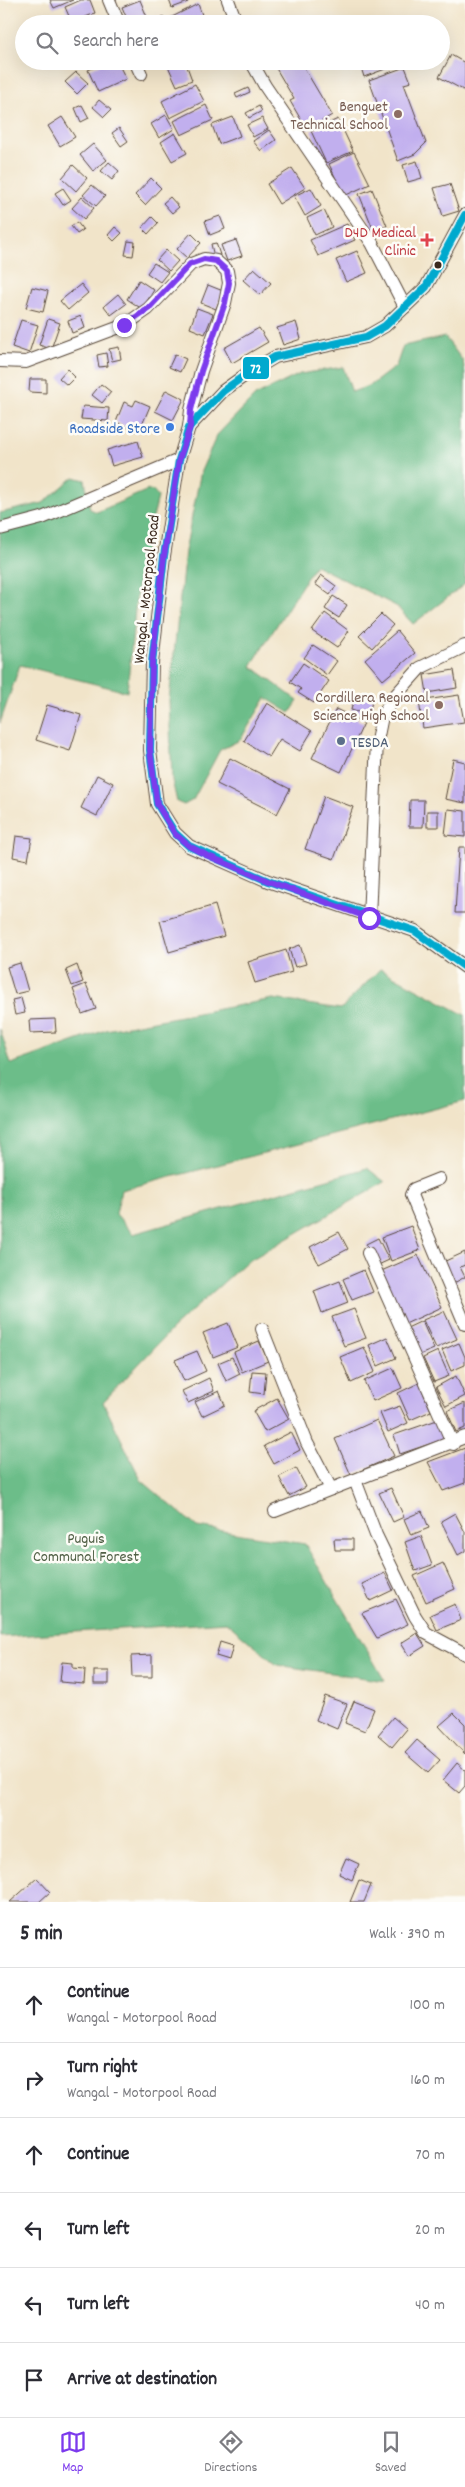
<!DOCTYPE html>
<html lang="en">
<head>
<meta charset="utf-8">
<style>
	:root { --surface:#fff; --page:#f2f2f3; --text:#2b2b33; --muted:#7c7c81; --line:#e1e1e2; --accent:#7c3aed }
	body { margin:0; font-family:Dekko,sans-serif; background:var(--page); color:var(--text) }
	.stop { position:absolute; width:15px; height:15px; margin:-11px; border:4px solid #7c3aed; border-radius:50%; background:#fff }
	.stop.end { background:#7c3aed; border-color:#fff; box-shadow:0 1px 5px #0008 }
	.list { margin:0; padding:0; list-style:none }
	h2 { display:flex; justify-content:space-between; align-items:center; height:65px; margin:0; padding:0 20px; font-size:21px }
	h2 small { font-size:16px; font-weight:400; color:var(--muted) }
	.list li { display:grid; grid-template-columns:32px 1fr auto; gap:15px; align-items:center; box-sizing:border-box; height:75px; padding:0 20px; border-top:1px solid var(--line) }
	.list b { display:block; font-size:19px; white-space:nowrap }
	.list p { margin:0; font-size:16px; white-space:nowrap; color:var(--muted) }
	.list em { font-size:16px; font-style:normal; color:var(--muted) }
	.icon { flex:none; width:28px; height:28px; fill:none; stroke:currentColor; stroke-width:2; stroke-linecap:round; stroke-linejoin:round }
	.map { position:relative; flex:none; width:465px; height:1902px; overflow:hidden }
	.search { position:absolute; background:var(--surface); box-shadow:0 5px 20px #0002; left:15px; right:15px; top:15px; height:55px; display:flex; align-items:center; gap:12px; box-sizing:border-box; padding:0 18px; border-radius:28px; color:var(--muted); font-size:19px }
	.sheet { height:515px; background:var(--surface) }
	nav { display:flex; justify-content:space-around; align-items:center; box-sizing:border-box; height:70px; border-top:1px solid var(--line); background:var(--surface); font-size:14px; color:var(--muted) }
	nav a { display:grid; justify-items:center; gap:2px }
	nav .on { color:var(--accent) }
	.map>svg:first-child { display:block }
	.forest { fill:#6cbd89; stroke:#547454 }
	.building { fill:#c1afee }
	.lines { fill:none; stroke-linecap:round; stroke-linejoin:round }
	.street-casing { stroke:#564638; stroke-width:14 }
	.street { stroke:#fff; stroke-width:12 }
	.bus-1-casing { stroke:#fdfcf7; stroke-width:11 }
	.bus-1 { stroke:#00a9ce; stroke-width:8 }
	.route { stroke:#7c3aed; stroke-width:6 }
	.education-dot { fill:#8d6e63; stroke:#fdfcf7; stroke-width:2 }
	.health-dot { fill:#e0444e; stroke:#fdfcf7; stroke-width:2 }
	.bus-dot { fill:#3b2a1e; stroke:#fdfcf7; stroke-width:2 }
	.shop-dot { fill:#3f7fe0; stroke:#fdfcf7; stroke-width:2 }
	.service-dot { fill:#5c6f8a; stroke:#fdfcf7; stroke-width:2 }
	.labels { text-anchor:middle; stroke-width:5; stroke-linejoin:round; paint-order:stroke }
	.education-label { font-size:16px; fill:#785e54; stroke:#fdfcf7; text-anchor:end }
	.health-label { font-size:16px; fill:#be3a42; stroke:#fdfcf7; text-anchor:end }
	.shop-label { font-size:16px; fill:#366cbe; stroke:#fdfcf7; text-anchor:end }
	.street-label { font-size:16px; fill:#3b2a1e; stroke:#fdfcf7 }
	.service-label { font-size:16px; fill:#4e5e75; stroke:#fdfcf7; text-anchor:start }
	.park-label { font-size:16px; fill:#516046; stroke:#fdfcf7 }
	.line-badge { stroke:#fdfcf7; stroke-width:2 }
	.badge-label { font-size:14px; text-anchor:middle; font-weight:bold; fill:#fff }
</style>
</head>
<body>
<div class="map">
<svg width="465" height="1902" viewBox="0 0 465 1902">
	<rect width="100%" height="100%" fill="#fdfcf7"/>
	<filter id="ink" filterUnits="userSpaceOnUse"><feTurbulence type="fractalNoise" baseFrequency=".02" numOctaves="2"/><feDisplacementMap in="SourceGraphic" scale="10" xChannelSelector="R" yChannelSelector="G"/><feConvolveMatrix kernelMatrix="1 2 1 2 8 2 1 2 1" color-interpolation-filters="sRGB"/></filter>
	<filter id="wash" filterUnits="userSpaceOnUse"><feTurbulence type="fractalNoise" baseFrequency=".0096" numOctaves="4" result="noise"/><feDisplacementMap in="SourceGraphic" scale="20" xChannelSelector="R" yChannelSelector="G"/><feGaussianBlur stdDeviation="1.12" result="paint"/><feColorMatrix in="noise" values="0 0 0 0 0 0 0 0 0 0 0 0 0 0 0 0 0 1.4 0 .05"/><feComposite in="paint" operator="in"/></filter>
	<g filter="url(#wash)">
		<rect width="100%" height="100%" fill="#f1e4c9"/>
		<g class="forest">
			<polygon points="445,337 463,361 465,373 465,584 413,624 396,606 315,565 251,666 298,701 290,713 266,698 240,740 220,750 193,800 184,805 177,802 172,780 169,700 185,551 201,471 217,435 255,396 300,374 343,367 352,392 371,385 396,366 403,346"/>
			<polygon points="74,477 85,480 90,509 97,512 148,490 154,491 158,497 138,579 127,692 20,665 0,723 0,513 43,503"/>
			<polygon points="380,969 465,1015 465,1101 121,1190 116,1214 133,1234 367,1168 385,1182 245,1263 173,1328 103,1402 141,1480 197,1527 305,1544 385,1681 277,1665 226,1622 0,1637 0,1029 11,1064 106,1030 273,999 341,1009"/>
		</g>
		<g id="blocks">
			<g class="building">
				<polygon points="50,0 73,0 54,8"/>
				<polygon points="81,0 90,0 95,13 72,23 65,7"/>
				<polygon points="140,0 147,17 129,24 122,7"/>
				<polygon points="169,0 188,0 188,2 172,8"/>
				<polygon points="198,4 205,23 170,24 168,19"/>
				<polygon points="164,17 167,24 148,24"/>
				<polygon points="451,55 465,63 465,91 439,77"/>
				<polygon points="108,61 117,61 126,79 98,92 88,70"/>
				<polygon points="180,61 185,61 192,80 177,86 168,66"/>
				<polygon points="218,61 231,61 232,65 221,69"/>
				<polygon points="280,61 286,61 289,65 300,61 332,115 307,130 290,101 294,99 274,65"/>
				<polygon points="359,61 400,61 401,63 364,77"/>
				<polygon points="405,67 411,82 404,84 426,143 415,154 398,161 369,80"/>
				<polygon points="76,72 88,83 77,94 65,82"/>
				<polygon points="195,84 204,101 170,118 162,101"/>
				<polygon points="248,88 250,92 237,98 235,94"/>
				<polygon points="99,100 111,110 104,117 93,107"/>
				<polygon points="82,105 89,118 81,122 75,108"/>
				<polygon points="206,105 213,120 181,135 174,121"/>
				<polygon points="259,106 262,111 249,118 246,113"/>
				<polygon points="166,115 174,129 159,138 151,124"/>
				<polygon points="62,117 75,137 60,146 48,126"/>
				<polygon points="233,117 240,136 219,144 212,125"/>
				<polygon points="262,118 268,129 253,137 247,125"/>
				<polygon points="338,119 353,151 326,163 311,131"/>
				<polygon points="119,128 128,141 121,146 112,133"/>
				<polygon points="269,130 276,140 261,151 253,141"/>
				<polygon points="175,133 187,153 172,161 161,142"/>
				<polygon points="93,144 107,160 93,171 80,155"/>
				<polygon points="354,152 370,184 344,196 329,164"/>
				<polygon points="417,161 422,178 408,182 403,165"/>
				<polygon points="109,162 119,171 112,180 101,171"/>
				<polygon points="73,165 87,178 76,191 62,178"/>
				<polygon points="292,168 305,188 279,204 267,184"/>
				<polygon points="151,178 161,188 145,205 135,195"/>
				<polygon points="450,184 459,211 443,216 434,188"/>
				<polygon points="92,185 105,196 96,206 83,195"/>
				<polygon points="63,188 71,200 63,205 55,193"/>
				<polygon points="311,188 321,206 305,216 294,196"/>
				<polygon points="372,189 387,226 374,231 359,194"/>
				<polygon points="82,197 94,208 84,219 72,208"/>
				<polygon points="170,197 179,207 172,213 163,203"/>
				<polygon points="324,210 332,227 315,235 307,218"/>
				<polygon points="220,216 225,229 210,235 205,221"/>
				<polygon points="152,217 158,223 148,234 142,228"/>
				<polygon points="77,222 83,230 77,234 71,226"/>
				<polygon points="347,224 355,240 318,256 310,240"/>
				<polygon points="115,227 122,233 114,241 108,235"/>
				<polygon points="191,233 201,243 187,258 177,249"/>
				<polygon points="236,240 242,256 227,261 221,245"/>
				<polygon points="128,241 135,242 133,256 125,255"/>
				<polygon points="216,243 220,255 214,257 211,244"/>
				<polygon points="166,250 178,261 169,271 157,260"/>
				<polygon points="357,251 367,273 346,282 336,260"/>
				<polygon points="154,263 168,272 160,282 147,273"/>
				<polygon points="254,268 271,283 260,295 243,280"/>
				<polygon points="139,280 154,290 142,309 127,299"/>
				<polygon points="81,284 88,293 68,310 60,301"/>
				<polygon points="208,285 223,291 216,309 201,303"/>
				<polygon points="32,287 48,291 43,312 26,308"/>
				<polygon points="118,294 126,304 111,315 104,306"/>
				<polygon points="197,308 213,314 205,334 190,328"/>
				<polygon points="81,316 85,328 72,333 68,321"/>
				<polygon points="48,319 60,323 51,349 39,345"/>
				<polygon points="21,320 38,325 29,353 12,347"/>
				<polygon points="296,322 301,339 283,345 277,328"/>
				<polygon points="259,328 268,342 232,363 224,348"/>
				<polygon points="119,347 121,359 112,361 109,349"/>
				<polygon points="106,353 108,366 99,367 97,355"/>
				<polygon points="175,354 186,359 180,372 169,367"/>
				<polygon points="67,369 75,377 67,385 59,378"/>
				<polygon points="30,379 46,379 46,393 29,392"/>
				<polygon points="101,384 111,392 102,403 92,395"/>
				<polygon points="166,390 184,399 173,420 155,411"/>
				<polygon points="136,400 150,406 139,432 116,422 124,402 133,406"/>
				<polygon points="83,406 109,408 108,421 81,419"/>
				<polygon points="138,441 143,457 112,466 107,450"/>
				<polygon points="321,575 336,586 330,595 315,584"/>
				<polygon points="333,596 347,605 339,618 325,609"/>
				<polygon points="325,613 349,631 337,648 312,631"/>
				<polygon points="381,614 393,625 372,648 359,636"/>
				<polygon points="397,631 415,653 383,680 365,659"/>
				<polygon points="313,645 337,661 327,675 304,658"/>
				<polygon points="303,663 329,681 314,703 298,693 301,689 290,682"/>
				<polygon points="454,670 457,688 427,693 424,675"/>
				<polygon points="355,694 373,699 368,715 351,710"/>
				<polygon points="459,695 464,722 423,728 419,701"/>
				<polygon points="267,703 312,731 300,751 280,739 269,757 244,741"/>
				<polygon points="47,705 81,715 70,751 36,740"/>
				<polygon points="336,709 364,723 341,772 312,758"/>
				<polygon points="230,758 290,789 277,814 217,784"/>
				<polygon points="453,759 465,762 465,803 445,799"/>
				<polygon points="97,775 113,783 97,816 81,808"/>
				<polygon points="324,796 353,807 334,859 305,849"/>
				<polygon points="410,800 424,800 423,827 409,827"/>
				<polygon points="448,809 465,811 465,837 445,835"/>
				<rect x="427" y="811" width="11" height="16"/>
				<polygon points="16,836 32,838 28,860 13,857"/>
				<polygon points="459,847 465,847 465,913 455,913"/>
				<polygon points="215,905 224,936 169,952 160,921"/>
				<polygon points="300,945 306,964 295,967 289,949"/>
				<polygon points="286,950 292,972 255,983 248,962"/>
				<polygon points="20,963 28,991 15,994 7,967"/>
				<polygon points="77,965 83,982 72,986 66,970"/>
				<polygon points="86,984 96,1009 82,1014 73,989"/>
				<polygon points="21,998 25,1013 15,1015 12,1000"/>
				<polygon points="55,1019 56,1032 30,1033 29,1020"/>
				<polygon points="411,1226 420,1250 391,1261 382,1237"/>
				<polygon points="339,1232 348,1249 319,1264 310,1247"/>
				<polygon points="378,1238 389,1260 376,1266 366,1244"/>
				<polygon points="465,1252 465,1265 460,1267 465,1277 452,1284 441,1263"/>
				<polygon points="418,1255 442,1307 403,1325 379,1272"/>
				<polygon points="364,1270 373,1292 352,1300 343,1279"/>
				<polygon points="340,1281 348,1303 322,1313 314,1291"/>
				<polygon points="354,1309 366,1338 344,1346 332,1317"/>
				<polygon points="444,1311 457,1339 436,1348 423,1320"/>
				<polygon points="422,1321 434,1349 417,1356 405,1329"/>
				<polygon points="228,1323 238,1347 213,1357 203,1333"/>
				<polygon points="387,1337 396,1358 378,1366 369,1345"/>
				<polygon points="259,1341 268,1361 242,1372 234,1352"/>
				<polygon points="459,1343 465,1357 465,1365 451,1371 442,1350"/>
				<polygon points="364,1347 375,1372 351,1383 340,1357"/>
				<polygon points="197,1351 206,1371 184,1381 175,1360"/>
				<polygon points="438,1351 449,1376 434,1382 423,1358"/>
				<polygon points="232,1357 240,1374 226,1381 218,1363"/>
				<polygon points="393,1368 402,1388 373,1401 364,1381"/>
				<polygon points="252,1371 266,1372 264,1394 250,1392"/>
				<polygon points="456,1376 465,1396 446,1406 436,1387"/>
				<polygon points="209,1378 214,1391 188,1403 182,1391"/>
				<polygon points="419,1383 431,1411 410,1420 398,1393"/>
				<polygon points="219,1391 225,1405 202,1416 195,1402"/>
				<polygon points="277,1398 289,1419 265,1432 253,1411"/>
				<polygon points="465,1403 465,1428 456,1432 447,1411"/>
				<polygon points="400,1406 408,1423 388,1432 380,1413"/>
				<polygon points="440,1419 447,1438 400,1454 394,1435"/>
				<polygon points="377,1420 394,1456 351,1475 335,1439"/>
				<polygon points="291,1432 300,1450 274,1464 264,1446"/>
				<polygon points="465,1448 465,1483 443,1491 428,1462"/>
				<polygon points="296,1468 306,1487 289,1496 279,1477"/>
				<polygon points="391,1488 404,1517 393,1522 379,1493"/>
				<polygon points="422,1511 429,1528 411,1535 404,1519"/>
				<polygon points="455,1513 465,1532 465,1551 458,1555 441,1521"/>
				<polygon points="421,1536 432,1565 415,1571 405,1542"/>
				<polygon points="334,1539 353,1539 353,1550 335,1550"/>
				<polygon points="443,1563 455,1589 426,1602 414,1576"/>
				<polygon points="385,1573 393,1590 370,1601 362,1584"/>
				<polygon points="396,1599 408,1624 377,1638 362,1613"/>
				<polygon points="455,1604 461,1620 437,1630 430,1615"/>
				<polygon points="417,1633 425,1646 409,1656 401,1643"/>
				<polygon points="220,1642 233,1646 229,1660 216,1656"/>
				<polygon points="152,1655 152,1677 132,1677 131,1656"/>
				<polygon points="62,1662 73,1663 73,1668 85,1669 84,1684 60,1682"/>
				<rect x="94" y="1671" width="15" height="13"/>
				<polygon points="325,1696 347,1704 337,1729 316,1720"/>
				<polygon points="354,1701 374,1709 365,1731 345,1723"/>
				<polygon points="454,1713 465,1724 465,1754 439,1726"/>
				<polygon points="393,1717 407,1729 392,1747 378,1735"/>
				<polygon points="417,1740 440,1760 428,1773 405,1753"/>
				<polygon points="457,1763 465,1770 465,1786 459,1793 443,1780"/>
				<polygon points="346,1858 359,1864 352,1880 339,1874"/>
				<polygon points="37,1878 50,1892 39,1902 10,1902"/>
				<polygon points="359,1880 371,1885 364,1902 350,1902"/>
			</g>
		</g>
	</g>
	<g filter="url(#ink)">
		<use href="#blocks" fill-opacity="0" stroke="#564638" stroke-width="1"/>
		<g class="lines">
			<defs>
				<g id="street">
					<polyline points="109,0 119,24"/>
					<polyline points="228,0 237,24"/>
					<polyline points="135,61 141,74"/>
					<polyline points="251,61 265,86 372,243 405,307"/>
					<polyline points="465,215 426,287 385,326 366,337 275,357 248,373 223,391 189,427 179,460 164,556 152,663 150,750 157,804 175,833 189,846 268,881 415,931 465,967"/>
					<polyline points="0,361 26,362 125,325 148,309 191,264 204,259 216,261 227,271 229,283 225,303 201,371 191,410 189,427"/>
					<polyline points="0,529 42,518 179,460"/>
					<polyline points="369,918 377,741 382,716 395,696 420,668 465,646"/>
					<polyline points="439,1179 414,1189 411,1195 465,1324"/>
					<polyline points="368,1253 453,1444"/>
					<polyline points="262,1329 307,1443 331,1489"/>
					<polyline points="355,1480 376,1535 415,1616 426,1633 465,1654"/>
					<polyline points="275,1511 465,1437"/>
				</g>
			</defs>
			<use href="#street" class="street-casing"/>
			<use href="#street" class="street"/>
			<defs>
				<polyline id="bus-1" points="465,215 426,287 385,326 366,337 275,357 248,373 223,391 189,427 179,460 164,556 152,663 150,750 157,804 175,833 189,846 268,881 415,931 465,967"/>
			</defs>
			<use href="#bus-1" class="bus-1-casing"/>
			<use href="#bus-1" class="bus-1"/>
		</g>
	</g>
	<g class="lines" filter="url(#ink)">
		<polyline class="route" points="124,325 148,309 190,264 204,259 216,261 227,271 229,283 225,303 201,371 191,410 190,427 179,460 164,556 152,663 150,750 157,804 175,834 189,846 206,855 268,881 369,918"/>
	</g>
	<g class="education-dot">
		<circle cx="398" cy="114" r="5"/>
		<circle cx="439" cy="705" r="5"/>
	</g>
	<path class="health-dot" d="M424.5 232.5h5v5h5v5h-5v5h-5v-5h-5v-5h5z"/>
	<circle class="bus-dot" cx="438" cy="265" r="4.5"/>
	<circle class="shop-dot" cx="170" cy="427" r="5"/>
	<circle class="service-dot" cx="341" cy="741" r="5"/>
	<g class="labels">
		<g class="education-label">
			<text x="388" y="111">Benguet<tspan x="388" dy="18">Technical School</tspan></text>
			<text x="429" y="702">Cordillera Regional<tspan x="429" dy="18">Science High School</tspan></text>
		</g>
		<g class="health-label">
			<text x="416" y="237">D4D Medical<tspan x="416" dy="18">Clinic</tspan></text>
		</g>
		<g class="shop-label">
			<text x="160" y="433">Roadside Store</text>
		</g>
		<g class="street-label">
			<text transform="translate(145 589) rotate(-84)" y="6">Wangal - Motorpool Road</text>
		</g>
		<g class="service-label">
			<text x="351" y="747">TESDA</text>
		</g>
		<g class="park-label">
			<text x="86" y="1543">Puguis<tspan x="86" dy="18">Communal Forest</tspan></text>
		</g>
	</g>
	<rect class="line-badge" x="242" y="356" width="28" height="24" rx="5" fill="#00a9ce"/>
	<g class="badge-label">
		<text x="256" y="373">72</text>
	</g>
</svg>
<div class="stop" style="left:369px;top:918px"></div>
<div class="stop end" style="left:124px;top:325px"></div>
<div class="search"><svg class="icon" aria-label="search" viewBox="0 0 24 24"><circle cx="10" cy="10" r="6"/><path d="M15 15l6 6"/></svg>Search here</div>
</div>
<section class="sheet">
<h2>5 min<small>Walk · 390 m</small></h2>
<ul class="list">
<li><svg class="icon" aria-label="ahead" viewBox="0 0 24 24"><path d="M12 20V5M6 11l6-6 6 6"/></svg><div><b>Continue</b><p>Wangal - Motorpool Road</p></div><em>100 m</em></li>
<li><svg class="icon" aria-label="right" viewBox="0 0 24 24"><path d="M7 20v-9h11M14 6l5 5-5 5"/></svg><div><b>Turn right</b><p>Wangal - Motorpool Road</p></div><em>160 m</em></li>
<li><svg class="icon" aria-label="ahead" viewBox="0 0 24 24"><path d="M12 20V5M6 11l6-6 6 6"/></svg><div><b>Continue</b></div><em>70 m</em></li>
<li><svg class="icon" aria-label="left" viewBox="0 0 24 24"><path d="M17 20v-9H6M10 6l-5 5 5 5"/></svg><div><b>Turn left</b></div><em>20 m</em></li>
<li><svg class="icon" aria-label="left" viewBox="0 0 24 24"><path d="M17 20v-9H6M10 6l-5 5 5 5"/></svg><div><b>Turn left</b></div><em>40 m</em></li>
<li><svg class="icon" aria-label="arrive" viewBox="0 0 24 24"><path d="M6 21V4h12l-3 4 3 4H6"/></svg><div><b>Arrive at destination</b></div></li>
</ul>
</section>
<nav>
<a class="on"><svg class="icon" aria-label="map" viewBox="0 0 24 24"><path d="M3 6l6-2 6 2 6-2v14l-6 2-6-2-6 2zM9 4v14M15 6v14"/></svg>Map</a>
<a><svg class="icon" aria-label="directions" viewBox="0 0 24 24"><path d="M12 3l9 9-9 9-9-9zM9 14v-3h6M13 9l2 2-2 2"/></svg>Directions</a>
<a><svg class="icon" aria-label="saved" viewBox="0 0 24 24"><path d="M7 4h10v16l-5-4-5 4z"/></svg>Saved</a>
</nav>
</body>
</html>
